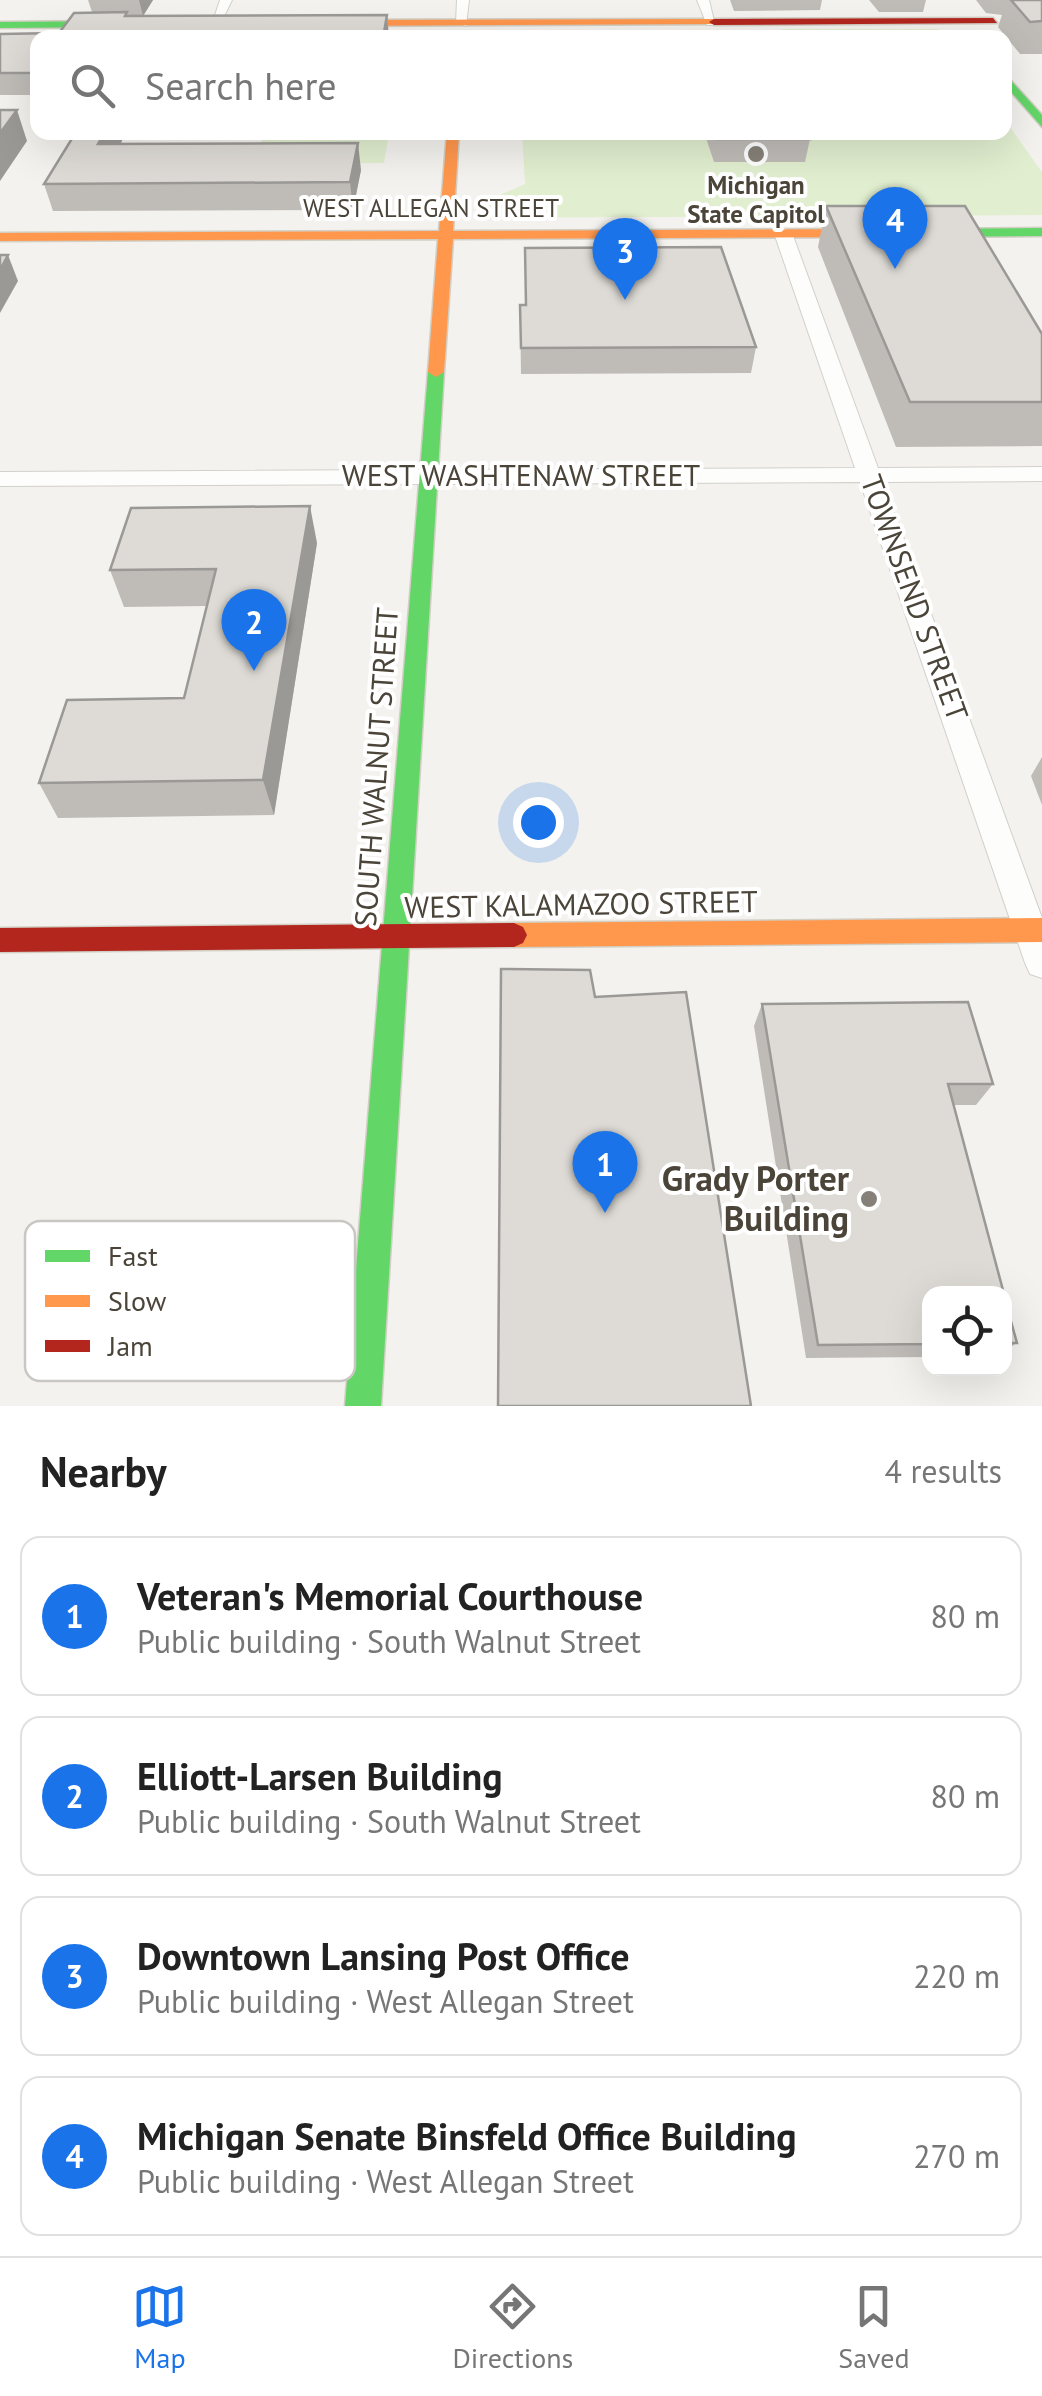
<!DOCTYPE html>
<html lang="en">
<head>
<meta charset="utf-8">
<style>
	:root { --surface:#fff; --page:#f2f2f2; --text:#222; --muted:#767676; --line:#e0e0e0; --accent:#1a73e8 }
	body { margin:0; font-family:"PT Sans",sans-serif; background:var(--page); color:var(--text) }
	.controls { position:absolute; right:30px; bottom:30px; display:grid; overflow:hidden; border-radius:20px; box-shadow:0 10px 40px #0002 }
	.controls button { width:90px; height:90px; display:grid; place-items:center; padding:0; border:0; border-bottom:2px solid var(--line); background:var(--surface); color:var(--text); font:50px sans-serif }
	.you { position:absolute; left:538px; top:822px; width:35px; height:35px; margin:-25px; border:8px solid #fff; border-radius:50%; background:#1a73e8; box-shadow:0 0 0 15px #1a73e833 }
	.badge { display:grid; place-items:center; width:65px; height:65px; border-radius:50%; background:var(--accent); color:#fff; font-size:32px; font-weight:700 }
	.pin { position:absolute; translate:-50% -82px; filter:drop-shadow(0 2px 5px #0008) }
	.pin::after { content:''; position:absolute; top:52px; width:35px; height:30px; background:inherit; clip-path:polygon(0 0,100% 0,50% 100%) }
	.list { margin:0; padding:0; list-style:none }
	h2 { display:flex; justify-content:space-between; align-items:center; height:130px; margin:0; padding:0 40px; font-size:42px }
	h2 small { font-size:32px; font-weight:400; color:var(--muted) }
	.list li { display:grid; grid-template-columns:65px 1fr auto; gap:30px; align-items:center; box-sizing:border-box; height:160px; margin:0 20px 20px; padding:0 20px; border:2px solid var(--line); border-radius:20px }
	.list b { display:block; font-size:38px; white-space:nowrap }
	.list p { margin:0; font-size:32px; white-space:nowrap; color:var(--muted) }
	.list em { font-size:32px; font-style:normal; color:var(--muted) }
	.icon { flex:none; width:55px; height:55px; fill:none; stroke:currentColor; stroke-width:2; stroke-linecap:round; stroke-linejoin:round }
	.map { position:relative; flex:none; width:1042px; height:1406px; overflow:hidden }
	.search { position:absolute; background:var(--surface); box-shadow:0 10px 40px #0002; left:30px; right:30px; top:30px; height:110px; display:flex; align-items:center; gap:25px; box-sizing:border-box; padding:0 35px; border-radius:20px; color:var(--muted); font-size:38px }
	.sheet { height:850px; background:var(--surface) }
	nav { display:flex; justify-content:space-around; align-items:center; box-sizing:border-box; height:140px; border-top:2px solid var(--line); background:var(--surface); font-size:28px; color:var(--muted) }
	nav a { display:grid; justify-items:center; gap:5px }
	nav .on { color:var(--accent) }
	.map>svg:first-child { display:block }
	.green { fill:#e1eecf }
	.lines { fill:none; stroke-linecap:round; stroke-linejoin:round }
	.street-casing { stroke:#d2d0cb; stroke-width:2 }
	.fast-casing { stroke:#d3cfc5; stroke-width:3 }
	.slow-casing { stroke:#d3cfc5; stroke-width:3 }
	.jam-casing { stroke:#d3cfc5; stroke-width:3 }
	.street { fill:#fdfdfc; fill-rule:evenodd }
	.fast { fill:#63d668; fill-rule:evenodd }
	.slow { fill:#ff974d; fill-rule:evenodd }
	.jam { fill:#b3261e; fill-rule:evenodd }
	.wall { fill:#bfbcb8 }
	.shaded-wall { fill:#9b9996 }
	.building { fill:#dedbd6; stroke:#9b9996; stroke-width:2.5 }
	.poi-dot { fill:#868178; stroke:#fff; stroke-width:4 }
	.labels { text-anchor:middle; stroke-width:8; stroke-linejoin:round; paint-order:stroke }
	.far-poi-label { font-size:25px; font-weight:bold; fill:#4b4439; stroke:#fff }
	.far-street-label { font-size:25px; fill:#4b4439; stroke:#fff }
	.street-label { font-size:30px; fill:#4b4439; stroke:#fff }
	.near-poi-label { font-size:35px; font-weight:bold; fill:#4b4439; stroke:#fff; text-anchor:end }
	.key { fill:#fff; stroke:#c9c7c4; stroke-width:2.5 }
	.key-label { font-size:28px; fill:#4b4439 }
</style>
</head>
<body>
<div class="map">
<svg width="1042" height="1406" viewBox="0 0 1042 1406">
	<rect width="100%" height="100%" fill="#f4f2ee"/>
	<g class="green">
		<polygon points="781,29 938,29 944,37 774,37 782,35"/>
		<polygon points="566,30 588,35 675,34 677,37 485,38 485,31"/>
		<polygon points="1005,120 1042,172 1042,215 484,218 484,202 525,184 522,133 1004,132"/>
		<polygon points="264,133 389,133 384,163 254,164"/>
	</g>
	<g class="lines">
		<defs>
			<g id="street">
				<polygon points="220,0 232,0 219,27 211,27"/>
				<polygon points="457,0 469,0 466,26 456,23"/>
				<polygon points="697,0 709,0 715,25 707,25"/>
				<polygon points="783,228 792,233 878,468 1042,467 1042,481 883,482 1042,918 1042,978 1030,974 1025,963 860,482 0,486 0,472 855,468 774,233"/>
			</g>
			<g id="fast">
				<polygon points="0,22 117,21 122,24 117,27 0,28"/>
				<polygon points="1004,73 1042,115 1042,127 1004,84"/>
				<polygon points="1042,228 1042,236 930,237 923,233 930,229"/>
				<polygon points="436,367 444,372 381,1406 345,1406 428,372"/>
			</g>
			<g id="slow">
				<polygon points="714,19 718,24 337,26 332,23 337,20"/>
				<polygon points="447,132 459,132 453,231 870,229 877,233 870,237 453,239 444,372 436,377 428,372 438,239 0,241 0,233 439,231"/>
				<polygon points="1042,918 1042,942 514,947 505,943 501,935 505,927 514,923"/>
			</g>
			<g id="jam">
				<polygon points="993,18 997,23 714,25 709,22 714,19"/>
				<polygon points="514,923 523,927 527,935 523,943 514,947 0,952 0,928"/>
			</g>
		</defs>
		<use href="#street" class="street-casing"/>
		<use href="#fast" class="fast-casing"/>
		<use href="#slow" class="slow-casing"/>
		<use href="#jam" class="jam-casing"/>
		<use href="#street" class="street"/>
		<use href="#fast" class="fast"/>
		<use href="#slow" class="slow"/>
		<use href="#jam" class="jam"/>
	</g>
	<g class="wall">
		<polygon points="88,0 153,0 143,16 387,15 389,36 389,38 38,38 38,95 0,95 0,34 59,33 92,12"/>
		<polygon points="730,0 822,0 820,10 734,11"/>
		<polygon points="869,0 926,0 923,12 879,12"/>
		<polygon points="976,0 1042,0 1042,54 1020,54 998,27 1002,15 986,13"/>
		<polygon points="76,132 120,132 122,141 120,144 361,170 353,210 53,211 44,184"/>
		<polygon points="704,132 807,132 810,139 805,162 714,162"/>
		<polygon points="826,206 1042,334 1042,446 896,447 818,247"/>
		<polygon points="525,248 756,347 751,373 521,374 520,305 526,305"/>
		<polygon points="317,543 274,815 58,818 39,783 184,698 207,606 124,607 110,570"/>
		<polygon points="1042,757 1042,805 1031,776"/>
		<polygon points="762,1004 993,1084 976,1105 953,1105 930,1294 930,1357 806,1358 754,1026"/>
		<polygon points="1004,1296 1017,1343 1004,1351"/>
	</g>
	<g class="shaded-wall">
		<polygon points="139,0 153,0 143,16"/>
		<polygon points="387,15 389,38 383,38"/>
		<polygon points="17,110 27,141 0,181 0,133"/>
		<polygon points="105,132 120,132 122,141 105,171 98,144"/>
		<polygon points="358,143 361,170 353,210 350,182"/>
		<polygon points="8,255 18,281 0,313 0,270"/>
		<polygon points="310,506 317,543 274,815 263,780"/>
	</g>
	<g class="building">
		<polygon points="1011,0 1042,0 1042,21 1030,22"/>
		<polygon points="127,12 125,16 387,15 383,38 38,38 38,73 0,73 0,34 59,33 74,13"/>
		<polygon points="0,110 17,110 0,133"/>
		<polygon points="76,132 105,132 98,144 358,143 350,182 44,184"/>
		<polygon points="715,132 807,132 810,139 717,139"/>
		<polygon points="826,206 965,206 1042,334 1042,402 910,402"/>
		<polygon points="721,247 756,347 521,348 520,305 526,305 525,248"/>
		<polygon points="0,255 8,255 0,270"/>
		<polygon points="310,506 263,780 39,783 67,700 184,698 216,569 110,570 131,508"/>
		<polygon points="501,969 590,970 595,997 686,992 751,1406 498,1406"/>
		<polygon points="968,1002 993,1084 948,1084 1004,1294 930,1294 930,1344 818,1345 762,1004"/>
		<polygon points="1004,1296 1017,1343 1004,1343"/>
	</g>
	<g class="poi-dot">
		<circle cx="756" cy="154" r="10"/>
		<circle cx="869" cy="1199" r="10"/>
	</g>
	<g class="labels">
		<g class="far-poi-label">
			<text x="756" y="194">Michigan<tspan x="756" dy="29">State Capitol</tspan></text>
		</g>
		<g class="far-street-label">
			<text x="431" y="217">WEST ALLEGAN STREET</text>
		</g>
		<g class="street-label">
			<text x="521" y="486">WEST WASHTENAW STREET</text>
			<text transform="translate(914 598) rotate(70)" y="10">TOWNSEND STREET</text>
			<text transform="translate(377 767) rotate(-86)" y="10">SOUTH WALNUT STREET</text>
			<text transform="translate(581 905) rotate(-1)" y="10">WEST KALAMAZOO STREET</text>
		</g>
		<g class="near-poi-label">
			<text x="849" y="1191">Grady Porter<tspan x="849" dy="40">Building</tspan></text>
		</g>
	</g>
	<rect x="25" y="1221" width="330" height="160" rx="15" class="key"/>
	<rect x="45" y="1250" width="45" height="12" fill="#63d668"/>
	<rect x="45" y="1295" width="45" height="12" fill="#ff974d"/>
	<rect x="45" y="1340" width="45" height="12" fill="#b3261e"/>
	<g class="key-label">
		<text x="108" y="1266">Fast</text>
		<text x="108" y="1311">Slow</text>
		<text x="108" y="1356">Jam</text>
	</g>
</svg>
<div class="controls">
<button><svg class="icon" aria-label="locate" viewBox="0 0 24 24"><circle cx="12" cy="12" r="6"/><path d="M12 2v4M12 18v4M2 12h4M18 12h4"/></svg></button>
</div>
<div class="you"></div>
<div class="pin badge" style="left:605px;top:1213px">1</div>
<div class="pin badge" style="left:254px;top:671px">2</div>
<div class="pin badge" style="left:625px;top:300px">3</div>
<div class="pin badge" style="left:895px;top:269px">4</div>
<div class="search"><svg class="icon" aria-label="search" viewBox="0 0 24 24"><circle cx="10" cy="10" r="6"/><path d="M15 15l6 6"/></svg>Search here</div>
</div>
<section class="sheet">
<h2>Nearby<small>4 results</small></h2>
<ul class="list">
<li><span class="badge">1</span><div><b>Veteran's Memorial Courthouse</b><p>Public building · South Walnut Street</p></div><em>80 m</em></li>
<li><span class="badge">2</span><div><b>Elliott-Larsen Building</b><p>Public building · South Walnut Street</p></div><em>80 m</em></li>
<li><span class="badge">3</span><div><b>Downtown Lansing Post Office</b><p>Public building · West Allegan Street</p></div><em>220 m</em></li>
<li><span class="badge">4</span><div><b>Michigan Senate Binsfeld Office Building</b><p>Public building · West Allegan Street</p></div><em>270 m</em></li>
</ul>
</section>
<nav>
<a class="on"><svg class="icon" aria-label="map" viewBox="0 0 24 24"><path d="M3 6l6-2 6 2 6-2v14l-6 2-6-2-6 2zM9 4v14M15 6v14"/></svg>Map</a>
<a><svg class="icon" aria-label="directions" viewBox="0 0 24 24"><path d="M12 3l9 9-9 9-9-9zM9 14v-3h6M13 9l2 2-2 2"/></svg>Directions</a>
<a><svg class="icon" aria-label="saved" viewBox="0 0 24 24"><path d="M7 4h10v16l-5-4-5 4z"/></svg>Saved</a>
</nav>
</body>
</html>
